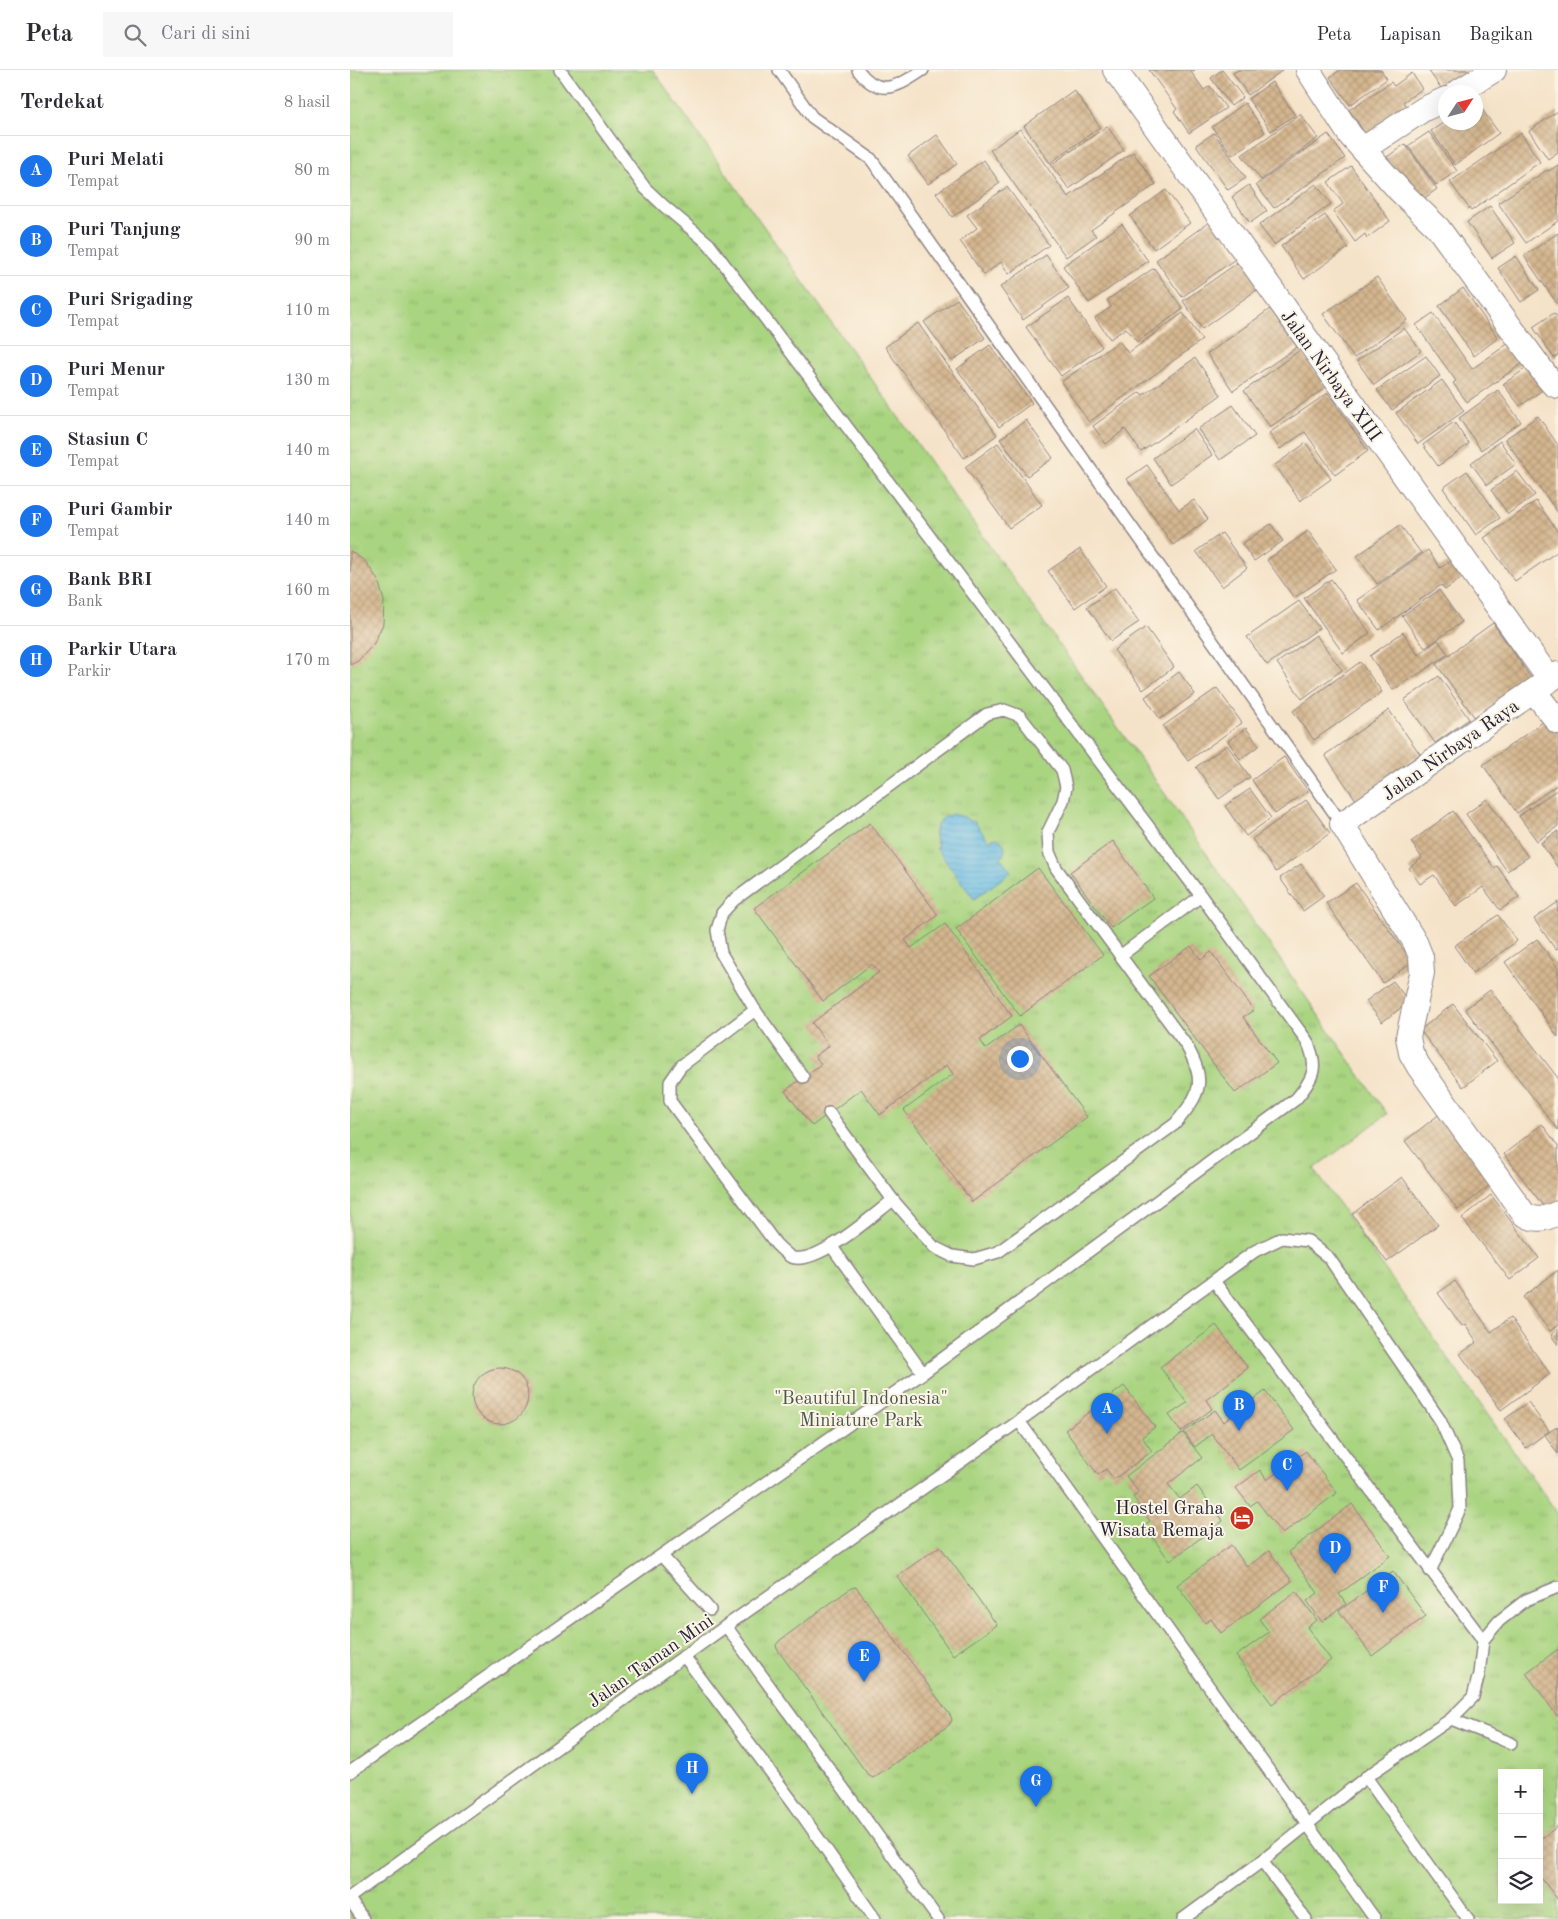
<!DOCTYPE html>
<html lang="id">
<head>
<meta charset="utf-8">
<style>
	:root { --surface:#fff; --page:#f7f7f7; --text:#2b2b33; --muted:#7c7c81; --line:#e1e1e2; --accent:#1a73e8 }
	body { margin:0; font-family:"Old Standard TT",serif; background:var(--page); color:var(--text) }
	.controls { position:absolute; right:15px; bottom:15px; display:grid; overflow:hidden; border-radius:0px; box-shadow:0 5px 20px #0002 }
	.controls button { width:45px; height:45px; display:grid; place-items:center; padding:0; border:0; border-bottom:1px solid var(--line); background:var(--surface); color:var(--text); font:25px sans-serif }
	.compass { position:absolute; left:1088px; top:15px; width:45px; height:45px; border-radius:50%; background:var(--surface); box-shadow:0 5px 20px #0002; rotate:54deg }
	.you { position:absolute; left:669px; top:988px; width:18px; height:18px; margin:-12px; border:4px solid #fff; border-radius:50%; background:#1a73e8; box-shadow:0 0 0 8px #1a73e833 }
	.badge { display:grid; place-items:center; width:32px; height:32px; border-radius:50%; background:var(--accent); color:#fff; font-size:16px; font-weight:700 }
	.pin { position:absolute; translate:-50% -41px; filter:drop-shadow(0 1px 2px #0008) }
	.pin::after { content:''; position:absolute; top:26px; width:18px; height:15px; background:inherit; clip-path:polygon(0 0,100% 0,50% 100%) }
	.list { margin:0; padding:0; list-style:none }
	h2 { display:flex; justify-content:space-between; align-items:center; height:65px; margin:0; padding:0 20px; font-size:21px }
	h2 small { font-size:16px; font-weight:400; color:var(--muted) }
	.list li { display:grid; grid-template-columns:32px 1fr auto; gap:15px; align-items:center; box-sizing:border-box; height:70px; padding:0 20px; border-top:1px solid var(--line) }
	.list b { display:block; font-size:19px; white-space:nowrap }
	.list p { margin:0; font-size:16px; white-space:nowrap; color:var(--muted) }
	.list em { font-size:16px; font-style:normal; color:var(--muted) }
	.icon { flex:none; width:28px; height:28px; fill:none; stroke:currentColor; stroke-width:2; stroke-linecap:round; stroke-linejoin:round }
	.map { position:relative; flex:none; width:1208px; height:1849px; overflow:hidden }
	header { display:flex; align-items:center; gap:30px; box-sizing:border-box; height:70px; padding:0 25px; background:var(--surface); border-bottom:1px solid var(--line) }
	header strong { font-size:24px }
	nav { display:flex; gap:28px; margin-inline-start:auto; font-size:18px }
	.search { width:350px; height:45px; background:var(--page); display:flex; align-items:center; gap:12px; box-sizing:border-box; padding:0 18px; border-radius:0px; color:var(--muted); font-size:19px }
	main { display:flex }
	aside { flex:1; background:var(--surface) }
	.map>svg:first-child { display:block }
	.grass { fill:url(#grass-tufts); stroke:#667b5e; fill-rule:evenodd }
	.water { fill:url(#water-rules); stroke:#456f90 }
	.building { fill:url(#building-cross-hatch) }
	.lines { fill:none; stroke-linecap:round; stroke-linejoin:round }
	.lane-casing { stroke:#8c8282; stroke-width:14 }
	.street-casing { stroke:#8c8282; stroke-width:26 }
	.lane { stroke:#fff; stroke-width:11 }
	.street { stroke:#fff; stroke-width:24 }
	.labels { text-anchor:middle; stroke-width:4; stroke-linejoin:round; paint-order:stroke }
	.street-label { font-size:19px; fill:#22223b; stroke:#fcf5e5 }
	.park-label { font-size:19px; fill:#4a5750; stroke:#fcf5e5 }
	.poi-label { font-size:19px; fill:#22223b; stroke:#fcf5e5; text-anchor:end }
</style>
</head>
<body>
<header>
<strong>Peta</strong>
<div class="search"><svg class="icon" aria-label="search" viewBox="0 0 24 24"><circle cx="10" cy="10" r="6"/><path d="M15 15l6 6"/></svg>Cari di sini</div>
<nav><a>Peta</a><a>Lapisan</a><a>Bagikan</a></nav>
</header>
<main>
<aside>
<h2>Terdekat<small>8 hasil</small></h2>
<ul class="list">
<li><span class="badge">A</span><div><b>Puri Melati</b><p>Tempat</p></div><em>80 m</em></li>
<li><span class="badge">B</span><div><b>Puri Tanjung</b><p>Tempat</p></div><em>90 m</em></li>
<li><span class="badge">C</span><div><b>Puri Srigading</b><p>Tempat</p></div><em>110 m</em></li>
<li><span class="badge">D</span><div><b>Puri Menur</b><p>Tempat</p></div><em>130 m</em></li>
<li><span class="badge">E</span><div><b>Stasiun C</b><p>Tempat</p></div><em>140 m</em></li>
<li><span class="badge">F</span><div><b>Puri Gambir</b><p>Tempat</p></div><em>140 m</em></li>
<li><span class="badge">G</span><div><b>Bank BRI</b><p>Bank</p></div><em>160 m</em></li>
<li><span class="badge">H</span><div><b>Parkir Utara</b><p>Parkir</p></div><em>170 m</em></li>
</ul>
</aside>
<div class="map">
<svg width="1208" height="1849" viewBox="0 0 1208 1849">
	<defs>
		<pattern id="grass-tufts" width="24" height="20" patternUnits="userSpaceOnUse" patternTransform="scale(1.25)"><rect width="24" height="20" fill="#a9d480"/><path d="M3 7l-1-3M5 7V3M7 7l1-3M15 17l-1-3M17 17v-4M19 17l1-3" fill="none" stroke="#91b670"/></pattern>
		<pattern id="water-rules" width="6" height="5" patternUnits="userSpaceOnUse" patternTransform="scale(1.25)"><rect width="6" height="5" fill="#68bce4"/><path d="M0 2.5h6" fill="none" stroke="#5aa1c4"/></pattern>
		<pattern id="building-cross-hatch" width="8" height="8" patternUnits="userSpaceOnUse" patternTransform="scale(1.25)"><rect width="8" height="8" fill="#d4b68f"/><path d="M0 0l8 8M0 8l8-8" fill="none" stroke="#b69c7c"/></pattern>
	</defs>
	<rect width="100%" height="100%" fill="#fcf5e5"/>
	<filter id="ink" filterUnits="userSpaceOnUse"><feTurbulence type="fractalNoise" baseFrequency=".02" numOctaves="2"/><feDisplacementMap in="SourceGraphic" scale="10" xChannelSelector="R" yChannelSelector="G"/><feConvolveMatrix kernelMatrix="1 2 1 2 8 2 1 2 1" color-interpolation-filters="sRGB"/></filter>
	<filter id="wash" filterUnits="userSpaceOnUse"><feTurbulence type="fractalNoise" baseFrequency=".0096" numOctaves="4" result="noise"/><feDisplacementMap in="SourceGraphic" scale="20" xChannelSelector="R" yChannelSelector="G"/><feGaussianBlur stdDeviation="1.12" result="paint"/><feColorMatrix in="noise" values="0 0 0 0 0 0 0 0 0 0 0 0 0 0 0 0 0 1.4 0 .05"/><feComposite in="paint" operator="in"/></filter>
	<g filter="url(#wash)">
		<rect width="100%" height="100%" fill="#f5e3c9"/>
		<path class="grass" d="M0,0H303L815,724L1037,1044L964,1099L1208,1444V1849H0ZM1152,1703H1189V1830H1152Z"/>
		<path class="water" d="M602,744L614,747L621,752L623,750L638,770L647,768C656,773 657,780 651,788L661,802L624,829L586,778L588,776C581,761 586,749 602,744Z"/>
		<g id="blocks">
			<g class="building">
				<polygon points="799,0 845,0 841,2 854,20 860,16 876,38 839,63 824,41 827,39"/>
				<polygon points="872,0 893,27 881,36 861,8"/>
				<polygon points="888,0 933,0 898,25 883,3"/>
				<polygon points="990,0 1031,0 1037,9 1000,35 980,7"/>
				<polygon points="1078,0 1137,0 1094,22"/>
				<polygon points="1062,3 1072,19 1053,32 1058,38 1016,65 999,40 1041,12 1044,16"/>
				<polygon points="922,12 945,45 921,61 898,29"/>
				<polygon points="724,20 750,57 700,93 674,56"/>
				<polygon points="1126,31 1149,63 1105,95 1081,61 1096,51 1126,52"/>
				<polygon points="895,33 915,62 882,85 862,57"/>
				<polygon points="1208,41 1208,82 1198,89 1179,61"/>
				<polygon points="950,44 968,68 911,110 892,85"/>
				<polygon points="757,56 774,80 719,119 701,95"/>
				<polygon points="670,59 718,127 783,82 806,114 741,160 746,166 716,187 640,80"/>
				<polygon points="1079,62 1107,101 1086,115 1058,76"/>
				<polygon points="864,63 896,108 878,120 846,75"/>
				<polygon points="1171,63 1190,92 1121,141 1100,112"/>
				<polygon points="978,64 995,88 924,138 906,115"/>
				<polygon points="587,65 607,94 578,114 558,86"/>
				<polygon points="1055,74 1087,119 1065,135 1033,90"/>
				<polygon points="634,90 650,113 602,147 586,123"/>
				<polygon points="1208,95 1208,151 1176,173 1148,133 1197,100 1199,101"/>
				<polygon points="1001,96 1040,151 1017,168 1015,164 1005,172 983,141 993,134 978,112"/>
				<polygon points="966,114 981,134 924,175 909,155"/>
				<polygon points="899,115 917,141 900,153 882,127"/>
				<polygon points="657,117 699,175 659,204 651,192 634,205 610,171 627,158 617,145"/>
				<polygon points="816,120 840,153 804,179 780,146"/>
				<polygon points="1140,136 1165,173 1142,188 1117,152"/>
				<polygon points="975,145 998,178 954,209 931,176"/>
				<polygon points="862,150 888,187 832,227 806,190"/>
				<polygon points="772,154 798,191 739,233 713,196"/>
				<polygon points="1208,163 1208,235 1174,186"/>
				<polygon points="696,185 719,218 673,250 650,217"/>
				<polygon points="1166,186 1189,220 1171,232 1148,198"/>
				<polygon points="893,189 912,216 852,259 833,231"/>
				<polygon points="804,198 833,239 787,272 776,258 760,269 745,248 761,237 757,230"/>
				<polygon points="1027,207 1057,250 1004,288 973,244"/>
				<polygon points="1113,218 1148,268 1124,286 1089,236"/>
				<polygon points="718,228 752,277 711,306 676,257"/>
				<polygon points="607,229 635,268 602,291 574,252"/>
				<polygon points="920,239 947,277 883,321 857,284"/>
				<polygon points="833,243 852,270 739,352 711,312 769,271 778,283"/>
				<polygon points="1083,243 1122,299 1166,268 1180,288 1117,332 1103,313 1106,311 1066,255"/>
				<polygon points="1204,243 1208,248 1208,285 1204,288 1183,257"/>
				<polygon points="568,253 647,365 614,388 535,277"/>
				<polygon points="1054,258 1071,281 1024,315 1007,291"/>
				<polygon points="640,275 682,333 649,357 607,299"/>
				<polygon points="950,280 976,317 920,357 894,321"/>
				<polygon points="1076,286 1090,306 1042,340 1027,320"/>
				<polygon points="845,288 871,325 791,382 775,359 756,374 743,356 790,322 793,325"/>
				<polygon points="1178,297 1194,319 1170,336 1153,314"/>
				<polygon points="1092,310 1114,341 1068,374 1046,343"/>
				<polygon points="1148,320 1171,352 1131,380 1109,348"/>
				<polygon points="978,323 1018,381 985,405 955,362 930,379 919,363"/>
				<polygon points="883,335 905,366 870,390 848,359"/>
				<polygon points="1188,346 1208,375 1208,443 1155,369"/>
				<polygon points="676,350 703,388 677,406 650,369"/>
				<polygon points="1104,352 1119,374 1088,396 1073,375"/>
				<polygon points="844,359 862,385 821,414 803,388"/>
				<polygon points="1150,371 1166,394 1137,415 1121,393"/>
				<polygon points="648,373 692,435 659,458 615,397"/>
				<polygon points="956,373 981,409 950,431 925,395"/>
				<polygon points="797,395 829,440 844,430 858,449 823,475 777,409"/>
				<polygon points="1117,401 1150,448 1126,465 1093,418"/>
				<polygon points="1167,401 1185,425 1158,444 1141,420"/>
				<polygon points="1186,431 1208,462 1208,481 1165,511 1134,468"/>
				<polygon points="921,454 933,471 904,491 892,474"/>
				<polygon points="1050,455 1071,483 1027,514 1007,486"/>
				<polygon points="958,461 986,499 944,528 917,490"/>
				<polygon points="872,463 897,498 872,517 846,481"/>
				<polygon points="730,479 756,516 725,538 698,501"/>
				<polygon points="1078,480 1090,498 1108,486 1119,503 1095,520 1091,515 1029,560 1007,530"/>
				<polygon points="0,481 15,491 28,510 34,531 33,554 23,575 8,591 0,595"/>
				<polygon points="981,509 1020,563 993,583 954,528"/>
				<polygon points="765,518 789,552 761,571 737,537"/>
				<polygon points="1089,520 1112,552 1075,578 1052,546"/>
				<polygon points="949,531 969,558 917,595 897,567"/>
				<polygon points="1143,553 1181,608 1125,648 1086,594"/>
				<polygon points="796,557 824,597 793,620 764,580"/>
				<polygon points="1053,562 1068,585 1088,570 1098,584 1064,607 1064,606 1043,620 1020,586"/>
				<polygon points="966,565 992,600 952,629 927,593"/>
				<polygon points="1010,592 1032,622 964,670 943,641"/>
				<polygon points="829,602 845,624 810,649 795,627"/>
				<polygon points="1089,606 1119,649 1085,673 1054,630"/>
				<polygon points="867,618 892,653 838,691 813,656"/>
				<polygon points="1039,640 1070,684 1006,730 975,685"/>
				<polygon points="1197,649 1208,664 1208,714 1167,743 1133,695"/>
				<polygon points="896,658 909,676 890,689 878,671"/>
				<polygon points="877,675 900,707 869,729 846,697"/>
				<polygon points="934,687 958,721 925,744 902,710"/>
				<polygon points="900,719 921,748 896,766 875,736"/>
				<polygon points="1208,719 1208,756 1187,771 1169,746"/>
				<polygon points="1137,729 1178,787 1157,801 1116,744"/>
				<polygon points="956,730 980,763 926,802 902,769"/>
				<polygon points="1103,741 1144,798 1147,796 1169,827 1150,840 1133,817 1106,836 1084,805 1070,814 1059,798 1072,788 1061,772"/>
				<polygon points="520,753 588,845 555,870 561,878 595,854 662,946 630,970 636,979 669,955 737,1047 622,1132 554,1040 603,1004 597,995 530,1045 511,1019 462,1056 435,1021 471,994 465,986 479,976 462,953 529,902 522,894 473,931 404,838"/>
				<polygon points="1208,761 1208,798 1191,773"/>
				<polygon points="763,771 803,828 761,858 720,802"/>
				<polygon points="951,794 974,826 953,841 930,808"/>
				<polygon points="688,798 753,885 670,946 606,859"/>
				<polygon points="1006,813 1062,892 1033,913 976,833"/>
				<polygon points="1208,832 1208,878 1206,880 1184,849"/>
				<polygon points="1148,845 1167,871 1123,903 1104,876"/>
				<polygon points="1187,869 1208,898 1208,967 1155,892"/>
				<polygon points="841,876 851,890 861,882 904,940 893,947 927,993 885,1023 799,906"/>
				<polygon points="1043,911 1059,932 1032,952 1016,931"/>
				<polygon points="1140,920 1208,1008 1208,1060 1115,939"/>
				<polygon points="1103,934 1147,991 1113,1017 1070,960"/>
				<polygon points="1091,1043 1144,1112 1108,1140 1055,1071"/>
				<polygon points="1192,1054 1208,1076 1208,1132 1197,1141 1154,1084"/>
				<polygon points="1052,1107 1088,1155 1037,1192 1002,1144"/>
				<polygon points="1141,1125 1189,1188 1160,1210 1112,1148"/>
				<polygon points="1208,1200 1208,1255 1200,1261 1173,1227"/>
				<polygon points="1105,1211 1141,1262 1160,1248 1200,1304 1151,1340 1110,1284 1127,1272 1115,1254 1112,1256 1088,1223"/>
				<polygon points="866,1255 898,1298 856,1330 862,1339 831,1362 819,1345 837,1333 810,1297"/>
				<polygon points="1208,1259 1208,1275 1201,1265"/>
				<circle cx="150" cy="1326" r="28"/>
				<polygon points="774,1316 805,1357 792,1367 802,1381 764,1409 756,1399 748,1405 715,1360"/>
				<polygon points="915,1321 944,1360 889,1400 862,1364 845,1377 834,1362 865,1340 874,1352"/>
				<polygon points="1178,1332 1199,1361 1176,1378 1155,1349"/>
				<polygon points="1208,1356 1208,1384 1195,1365"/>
				<polygon points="833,1363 852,1388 818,1414 830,1429 847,1416 873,1451 820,1491 794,1456 800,1451 783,1427 789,1423 776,1406"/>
				<polygon points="956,1381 987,1423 932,1464 907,1431 900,1436 886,1418 910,1400 917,1410"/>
				<polygon points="1002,1434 1040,1486 989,1524 996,1534 972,1552 957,1531 968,1523 938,1482"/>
				<polygon points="881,1475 897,1497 919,1481 942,1511 871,1563 861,1549 855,1553 827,1515"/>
				<polygon points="590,1476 647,1555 603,1585 547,1506"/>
				<polygon points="1043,1501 1076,1546 1022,1586 989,1541"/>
				<polygon points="506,1517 600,1645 602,1650 599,1655 523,1708 518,1705 427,1579 426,1575 429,1571 501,1518"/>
				<polygon points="946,1521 967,1550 957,1557 981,1590 922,1634 886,1586 919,1562 909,1549"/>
				<polygon points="1208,1579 1208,1647 1176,1603"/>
				<polygon points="1208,1756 1208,1830 1189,1805 1189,1770"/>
			</g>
		</g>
	</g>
	<g filter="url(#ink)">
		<use href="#blocks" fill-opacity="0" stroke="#8c8282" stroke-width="1"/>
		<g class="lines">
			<defs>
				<g id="lane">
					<polyline points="429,0 462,47 521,89 992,754"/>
					<path d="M508,0C529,29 549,16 573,0"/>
					<polyline points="770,886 851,826"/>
					<path d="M405,940L331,996L320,1012V1031L426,1174C430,1178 436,1184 441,1187C466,1197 523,1145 543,1130"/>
					<path d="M453,1007L405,940L371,883L367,860L372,843L384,830L637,644L654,640L670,646L712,700L716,717L713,731L698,762L699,782L706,798L836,975C857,1012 851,1023 825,1054L648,1182L624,1189L602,1186L584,1177L543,1130L479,1043"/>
					<polyline points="482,1177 573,1303"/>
					<polyline points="864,1211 1133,1570"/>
					<polyline points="669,1351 1025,1849"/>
					<polyline points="312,1486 360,1540"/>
					<polyline points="376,1556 588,1849"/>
					<polyline points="334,1586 445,1735 525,1849"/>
					<polyline points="1101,1649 1161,1673"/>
					<path d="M0,1702L573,1303L946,1029C964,1008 969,997 957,971L851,826L359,174L314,136L295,118L210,0"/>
					<polyline points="1016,1707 1118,1849"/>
					<polyline points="912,1791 956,1849"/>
					<polyline points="0,1827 376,1556 669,1351 905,1181 932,1168 958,1171 979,1188 1090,1350 1108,1391 1110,1439 1080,1501"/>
					<polyline points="0,1830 13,1849"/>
					<polyline points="833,1849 912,1791 1016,1707 1101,1649 1123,1627 1129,1604 1133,1570 1149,1551 1176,1530 1208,1517"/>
				</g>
				<g id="street">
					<polyline points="765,0 1200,610"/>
					<polyline points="958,0 1000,65 1050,121 1088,158 1197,307 1203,314 1208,316"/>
					<polyline points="1108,22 1144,0"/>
					<polyline points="1013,79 1074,39 1096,29"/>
					<path d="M1208,604L992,754L1065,872L1071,887L1072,903L1058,967L1061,983L1069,997L1174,1144C1186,1152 1195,1149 1208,1143"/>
					<polyline points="1184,621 1208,652"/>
				</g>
			</defs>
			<use href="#lane" class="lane-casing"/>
			<use href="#street" class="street-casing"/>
			<use href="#lane" class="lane"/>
			<use href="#street" class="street"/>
		</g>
	</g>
	<defs>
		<symbol id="hotel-disc" viewBox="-11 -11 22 22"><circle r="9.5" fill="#c8321e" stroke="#fcf5e5"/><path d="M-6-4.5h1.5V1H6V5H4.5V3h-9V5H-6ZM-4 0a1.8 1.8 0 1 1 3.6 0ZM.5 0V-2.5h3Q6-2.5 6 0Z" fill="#fff"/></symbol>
	</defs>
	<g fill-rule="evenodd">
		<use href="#hotel-disc" x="878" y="1434" width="28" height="28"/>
	</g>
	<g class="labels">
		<g class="street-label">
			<text transform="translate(982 305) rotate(54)" y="7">Jalan Nirbaya XIII</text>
			<text transform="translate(1100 679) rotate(-35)" y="7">Jalan Nirbaya Raya</text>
			<text transform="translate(300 1590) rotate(-35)" y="7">Jalan Taman Mini</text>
		</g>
		<g class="park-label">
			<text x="511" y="1334">"Beautiful Indonesia"<tspan x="511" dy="22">Miniature Park</tspan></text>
		</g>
		<g class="poi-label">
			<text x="874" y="1444">Hostel Graha<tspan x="874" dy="22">Wisata Remaja</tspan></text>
		</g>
	</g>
</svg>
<div class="controls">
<button>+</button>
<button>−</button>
<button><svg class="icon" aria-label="layers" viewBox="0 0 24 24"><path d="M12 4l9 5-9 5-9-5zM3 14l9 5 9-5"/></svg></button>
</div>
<svg class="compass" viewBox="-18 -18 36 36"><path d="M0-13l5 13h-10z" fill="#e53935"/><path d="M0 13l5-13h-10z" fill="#7c7c81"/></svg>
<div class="you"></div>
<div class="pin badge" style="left:757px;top:1364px">A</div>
<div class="pin badge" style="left:889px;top:1361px">B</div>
<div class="pin badge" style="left:937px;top:1421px">C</div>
<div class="pin badge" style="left:985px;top:1504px">D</div>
<div class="pin badge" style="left:514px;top:1612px">E</div>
<div class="pin badge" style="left:1033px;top:1543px">F</div>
<div class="pin badge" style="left:686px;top:1737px">G</div>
<div class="pin badge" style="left:342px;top:1724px">H</div>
</div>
</main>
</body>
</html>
